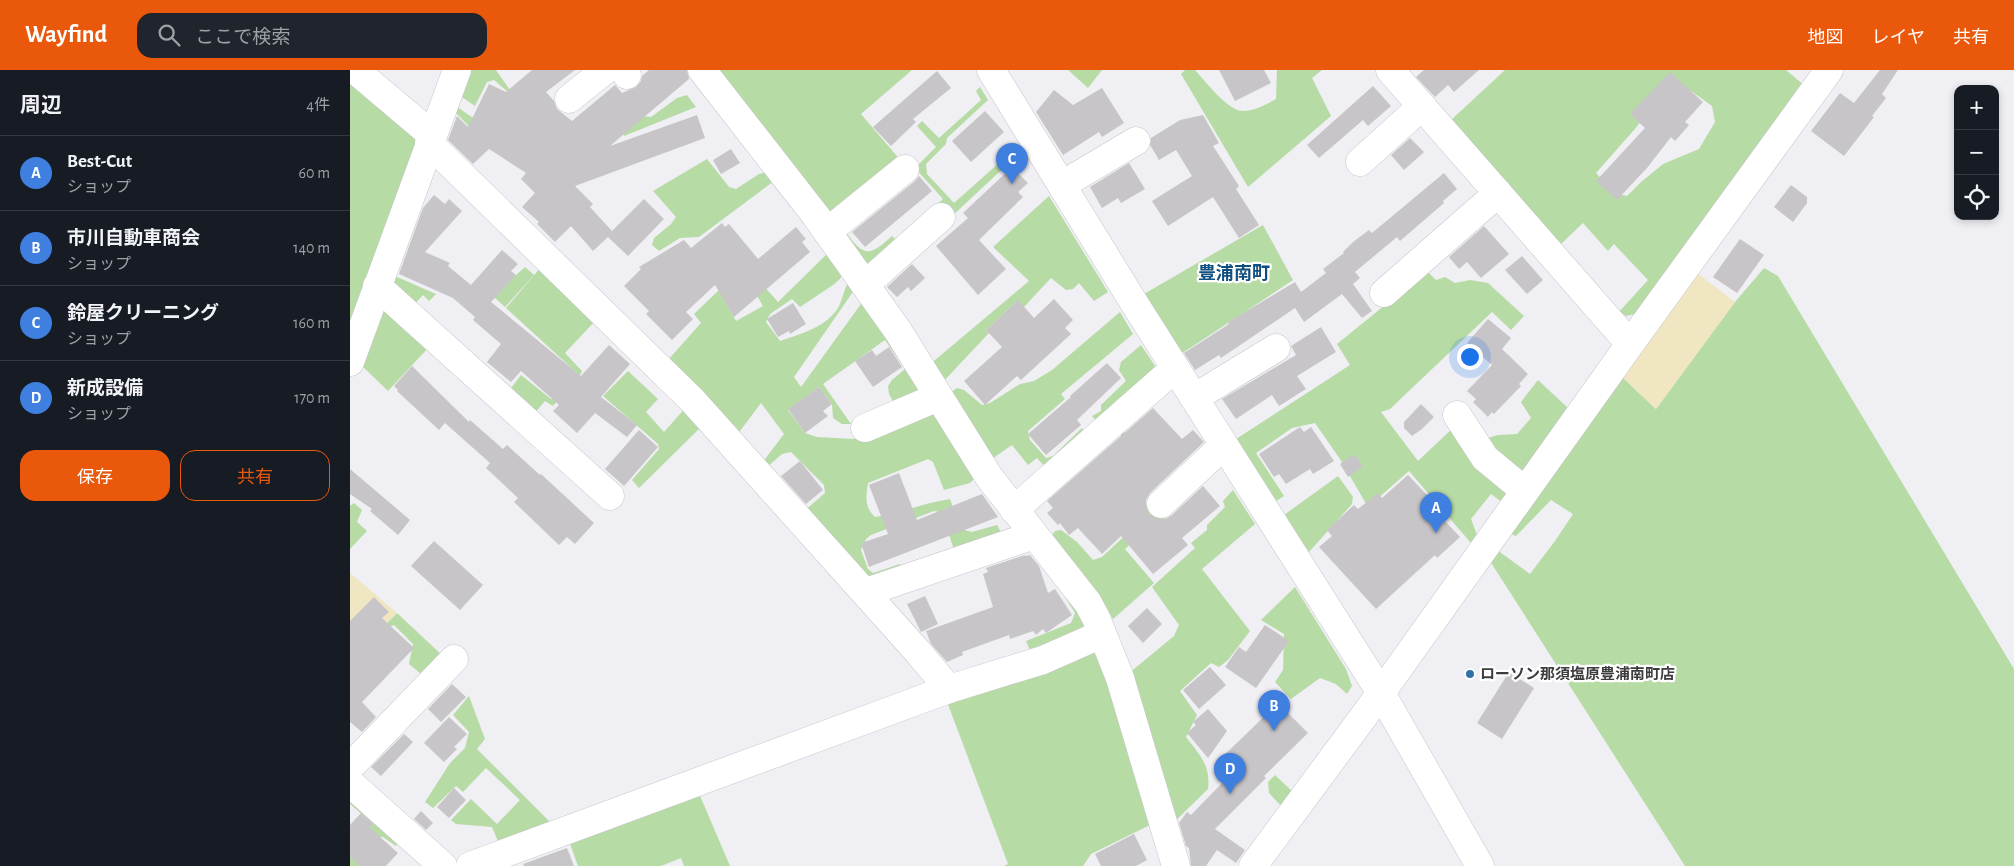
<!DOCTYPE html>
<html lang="ja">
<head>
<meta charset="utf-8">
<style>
	:root { --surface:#171b24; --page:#20242c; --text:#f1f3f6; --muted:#9ea1a6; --line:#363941; --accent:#ea580c }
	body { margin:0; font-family:"Alegreya Sans","Noto Sans JP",sans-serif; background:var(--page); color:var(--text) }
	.controls { position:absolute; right:15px; top:15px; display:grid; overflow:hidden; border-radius:10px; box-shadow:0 2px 8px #0003 }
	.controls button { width:45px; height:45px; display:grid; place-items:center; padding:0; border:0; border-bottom:1px solid var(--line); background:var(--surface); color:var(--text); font:25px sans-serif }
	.you { position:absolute; left:1119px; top:286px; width:18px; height:18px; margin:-12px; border:4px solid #fff; border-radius:50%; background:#1a73e8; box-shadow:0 0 0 8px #1a73e833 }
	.badge { display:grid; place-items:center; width:32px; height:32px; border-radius:50%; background:var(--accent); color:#fff; font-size:16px; font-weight:700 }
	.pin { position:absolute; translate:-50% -41px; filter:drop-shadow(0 1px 2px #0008) }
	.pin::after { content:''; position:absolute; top:26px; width:18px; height:15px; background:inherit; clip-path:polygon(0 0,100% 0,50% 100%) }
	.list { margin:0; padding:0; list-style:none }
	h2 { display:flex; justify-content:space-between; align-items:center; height:65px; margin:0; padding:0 20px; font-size:21px }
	h2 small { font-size:16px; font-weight:400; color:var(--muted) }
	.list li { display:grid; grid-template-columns:32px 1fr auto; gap:15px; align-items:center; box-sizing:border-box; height:75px; padding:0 20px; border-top:1px solid var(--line) }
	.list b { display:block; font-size:19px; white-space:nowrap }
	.list p { margin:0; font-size:16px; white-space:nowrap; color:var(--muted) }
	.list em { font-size:16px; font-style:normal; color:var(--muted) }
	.actions { display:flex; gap:10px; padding:15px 20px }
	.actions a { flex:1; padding:11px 0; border:1px solid var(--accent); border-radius:15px; text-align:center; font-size:18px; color:var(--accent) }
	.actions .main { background:var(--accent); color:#fff }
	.icon { flex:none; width:28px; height:28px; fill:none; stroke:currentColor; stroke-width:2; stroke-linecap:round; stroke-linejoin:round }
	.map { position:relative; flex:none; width:1664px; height:796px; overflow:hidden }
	header { display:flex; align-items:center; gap:30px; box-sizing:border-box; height:70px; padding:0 25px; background:var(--accent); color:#fff }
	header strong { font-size:24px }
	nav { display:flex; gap:28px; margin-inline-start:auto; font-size:18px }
	.search { width:350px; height:45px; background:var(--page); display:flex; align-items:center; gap:12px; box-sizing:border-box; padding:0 18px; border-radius:15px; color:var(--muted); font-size:19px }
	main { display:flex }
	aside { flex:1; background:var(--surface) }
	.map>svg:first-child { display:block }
	.green { fill:#b7dba4; fill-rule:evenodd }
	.sand { fill:#f0e6c1 }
	.building { fill:#c8c5c9 }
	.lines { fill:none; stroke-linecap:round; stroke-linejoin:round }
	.minor-casing { stroke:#c6c6cb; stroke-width:29 }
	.minor { stroke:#fff; stroke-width:28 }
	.poi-dot { fill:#2f70a7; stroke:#fff; stroke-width:2 }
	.labels { text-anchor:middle; stroke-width:4.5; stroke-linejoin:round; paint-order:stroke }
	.poi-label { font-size:15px; font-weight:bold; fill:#3d3d3f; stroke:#fff; text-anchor:start }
	.quarter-label { font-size:18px; font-weight:bold; fill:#104f7f; stroke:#fff }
</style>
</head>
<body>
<header>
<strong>Wayfind</strong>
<div class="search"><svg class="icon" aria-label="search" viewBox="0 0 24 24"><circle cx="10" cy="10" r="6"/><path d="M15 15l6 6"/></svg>ここで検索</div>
<nav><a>地図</a><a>レイヤ</a><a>共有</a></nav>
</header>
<main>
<aside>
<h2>周辺<small>4件</small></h2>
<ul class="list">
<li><span class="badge" style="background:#3f7fe0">A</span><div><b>Best-Cut</b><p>ショップ</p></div><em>60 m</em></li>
<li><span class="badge" style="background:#3f7fe0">B</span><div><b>市川自動車商会</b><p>ショップ</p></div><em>140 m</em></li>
<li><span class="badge" style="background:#3f7fe0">C</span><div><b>鈴屋クリーニング</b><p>ショップ</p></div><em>160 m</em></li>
<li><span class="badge" style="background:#3f7fe0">D</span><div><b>新成設備</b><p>ショップ</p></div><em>170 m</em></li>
</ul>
<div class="actions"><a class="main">保存</a><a>共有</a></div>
</aside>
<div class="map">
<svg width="1664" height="796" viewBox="0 0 1664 796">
	<rect width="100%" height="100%" fill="#efeff4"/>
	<g class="green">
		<polygon points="115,0 146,0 173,39 142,80 104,41 106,36 120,46 139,55 159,23 144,10 137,12 125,36 106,23"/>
		<polygon points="364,0 562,0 511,44 552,92 481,150"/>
		<polygon points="718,0 752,0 738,18"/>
		<path d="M835,0H845C855,11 878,41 893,41C904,41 917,34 926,29L927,0H972L962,8L981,46L898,117L831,4Z"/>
		<path d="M1155,0H1436L1456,17L1285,244L1276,246L1269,242L1298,210L1264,174L1258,181L1233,153L1210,175L1100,51ZM1322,13L1337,18L1362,36L1365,52L1349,79L1313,94L1291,112L1277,126L1264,123L1246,103L1284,60Z"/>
		<polygon points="0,13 68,69 0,258"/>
		<polygon points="630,17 638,30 597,68 596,74 576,94 577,104 604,133 659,84 662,90 602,146 589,133 593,129 565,98 586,77 567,56 572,51 589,68 631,30 626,21"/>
		<polygon points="337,25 346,37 274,66 271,55 292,46 301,47 327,28"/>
		<polygon points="357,89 379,117 386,119 409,104 418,102 424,111 349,167 330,168 309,181 302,175 304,168 321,154 326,147 303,121"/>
		<polygon points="699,126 758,222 744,231 729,213 723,219 716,220 701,208 674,237 667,231 636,260 639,263 590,315 578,296 679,211 643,177"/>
		<polygon points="913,155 943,210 831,284 794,224"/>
		<path d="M496,162C514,188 520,186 542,166L548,172L523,194L508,191L491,167Z"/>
		<path d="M480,181L494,200L490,209L483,215L450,237L442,229L420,244L416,252L430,271C451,264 476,257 488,238C493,229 494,218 500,209L507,216L444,307L451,317L516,227L574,318L546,337L539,324L538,316L542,310L555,299L535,270L473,314L501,354H492L483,348L482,334L469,317L438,340L455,363L467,367L504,369L583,336L627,406L620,413L594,420L583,392L578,389L518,413C516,426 514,437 525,447C550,443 574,433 600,429L611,459L622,462L647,455L652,464L605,482L591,442L584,441L521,465L516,469L511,480L518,499L523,503L550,494L554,502L519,514L453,442L475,423L474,415L441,382L432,384L416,398L412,393L434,364L411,333L387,365L318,290L351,253L344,244L395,195L428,232ZM401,215L413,236L386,251L371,224Z"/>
		<polygon points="175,197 184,205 155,237 125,210 166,205"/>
		<polygon points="191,197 246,250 215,283 232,301 230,305 203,336 195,331 184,344 158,322 171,305 201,329 207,327 227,303 156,238"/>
		<polygon points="1414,198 1428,206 1664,599 1664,796 1335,796 1140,491 1147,480 1180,504 1205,471 1223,444 1201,430 1166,466 1157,462 1269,304 1306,339 1385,232"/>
		<polygon points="1077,201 1086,210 1095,207 1105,213 1120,210 1138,213 1174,246 1161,260 1142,242 1040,339 1031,342 1068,391 1105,356 1159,422 1152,432 1141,424 1121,449 1127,465 1121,473 1059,401 1018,437 990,389 965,353 942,358 906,383 934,426 926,431 886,369 1000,295 987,274"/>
		<polygon points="40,204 86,224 79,231 73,225 62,237 37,213"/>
		<polygon points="30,237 79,277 38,321 7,291"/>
		<polygon points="770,242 783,264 711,324 715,329 678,361 680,370 696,388 703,386 732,358 737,366 699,401 687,388 678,395 662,375 639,391 600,323 607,318 614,320 632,335 640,333 670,314 684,311 702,300"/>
		<polygon points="791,275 809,302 750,355 742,346 751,341 751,335 776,311 769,300 771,292"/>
		<polygon points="278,301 308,329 296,342 314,362 338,335 354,354 289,418 282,410 309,379 308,374 253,326"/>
		<polygon points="1188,310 1219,339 1170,408 1135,369 1148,365 1167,364 1181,348 1171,332"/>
		<polygon points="769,356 800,393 779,412 804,445 811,444 827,463 815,474 799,457 775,479 804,513 763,549 751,528 700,468 705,461 711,460 727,472 743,490 752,487 796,446 772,420 732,453 726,445 739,431 739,423 750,412 758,410 784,386 783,379 766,360"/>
		<polygon points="988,406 1003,427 1002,434 959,482 934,445"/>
		<path d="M883,420L905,454L852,499L900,561L878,590L869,597L861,593L830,621L847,645L836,667C850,685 861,696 858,719L821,755L778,604L824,566L829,555L802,517L845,478L841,473L857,460V455L875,437L873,431Z"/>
		<polygon points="4,433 12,440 7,452 17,461 0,479 0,436"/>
		<polygon points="707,514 744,560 683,587 676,571 721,553 725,543"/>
		<polygon points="945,517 996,599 1002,616 997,624 986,614 970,608 941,629 925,612 933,600 934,564 911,550"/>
		<polygon points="47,543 94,587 76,608 59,594 63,574 44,555 37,558 0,590"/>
		<polygon points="751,574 802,754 741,784 733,796 654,796 658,794 596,629"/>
		<polygon points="119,626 135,669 127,679 205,757 150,776 142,757 106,754 101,750 121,729 147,754 170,730 136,698 113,722 106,716 83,738 75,732 100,693 115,678 119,662 103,645"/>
		<polygon points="925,705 945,724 933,738 919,723 918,712"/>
		<polygon points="348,721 380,796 334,796 331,788 311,796 228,796 219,771"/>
		<polygon points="0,725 50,771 46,776 33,767 29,767 10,796 0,796 0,781 23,754 0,734"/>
	</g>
	<g class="sand">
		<polygon points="1347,203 1385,232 1306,339 1269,304"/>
		<polygon points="0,503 47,543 0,590"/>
	</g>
	<g class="building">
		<polygon points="182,0 225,0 196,22 204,31 207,39 222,51 265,15 272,23 286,17 291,11 292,6 299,0 337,0 339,9 260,76 347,45 355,68 225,116 243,134 240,137 262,161 294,129 314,149 278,186 258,167 243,181 221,156 205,172 187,154 189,152 172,137 185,123 171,109 176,103 139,79 123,94 98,70 107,46 118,57 139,14 156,22"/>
		<polygon points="869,0 914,0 921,13 885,31"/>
		<polygon points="1074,0 1129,0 1104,22 1098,15 1085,27 1066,7"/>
		<polygon points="1530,0 1548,0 1532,24 1536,28 1522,46 1524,47 1494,86 1461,61 1490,23 1504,33"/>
		<polygon points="587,1 601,18 563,49 566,52 541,76 523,57"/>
		<polygon points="1320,2 1353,32 1335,52 1339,55 1325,71 1321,67 1297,98 1267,130 1246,111 1295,58 1280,44"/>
		<polygon points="1023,16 1041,36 1018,56 1013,50 969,88 957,75"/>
		<polygon points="752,18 774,53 752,67 749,62 713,85 686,42 704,20 723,35"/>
		<polygon points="635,41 654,62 621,92 602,71"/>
		<polygon points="853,45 869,73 863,76 889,116 886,119 909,155 889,168 863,127 818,156 802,131 842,106 826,80 809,90 800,75 801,68 830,50"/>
		<polygon points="1060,68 1074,82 1054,100 1041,85"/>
		<polygon points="381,79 390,93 371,104 363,90"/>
		<polygon points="779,93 795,119 771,133 768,128 752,138 740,117"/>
		<polygon points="662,97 678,113 668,122 673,127 629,170 656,199 628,225 586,176 618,148 613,143"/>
		<polygon points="1094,103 1107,119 1093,131 1094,133 1050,171 1047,167 1005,202 1010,208 1003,214 1022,241 1012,248 992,224 954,252 945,238 871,288 869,285 845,300 834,283 879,254 878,252 945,212 951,222 976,203 973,199 994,183 993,182 1003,172 1019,160 1022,163"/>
		<polygon points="569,106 582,121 515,177 502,162 565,111"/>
		<polygon points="1441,115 1457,127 1457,133 1443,152 1424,137"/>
		<polygon points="84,125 95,134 99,129 112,141 75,182 100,193 98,196 121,215 152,180 168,194 161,201 166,205 141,232 231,306 259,275 280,294 251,327 287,355 277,367 245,343 227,363 203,341 209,335 171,301 161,312 137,292 151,274 123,250 125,247 103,228 49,204 73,138"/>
		<polygon points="372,153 375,157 379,154 408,189 446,157 456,169 452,172 460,182 384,247 365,215 336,242 343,249 322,270 296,244 299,241 274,216 291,199 289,197 334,170 341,178"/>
		<polygon points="1134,156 1159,184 1131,208 1117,192 1109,199 1099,187"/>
		<polygon points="1390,169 1414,185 1387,223 1363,207"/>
		<polygon points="1172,186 1193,210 1177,224 1155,200"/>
		<polygon points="562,194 575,208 561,221 558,217 547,227 537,217"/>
		<polygon points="704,229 723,250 715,258 721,264 671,310 667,306 635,335 614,311 652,277 636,260 668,230 684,248"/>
		<polygon points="443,233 456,254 440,264 439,261 428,267 417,249"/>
		<polygon points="1138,249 1161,268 1152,279 1178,304 1169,314 1171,316 1144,344 1142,342 1138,347 1123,332 1126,329 1117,321 1142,295 1117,273"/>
		<polygon points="971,257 986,282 947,306 956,319 929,336 922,325 886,349 872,329 946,285 941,276"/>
		<polygon points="539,277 552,297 523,317 505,291 522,280 526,286"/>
		<polygon points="757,293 771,308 727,350 731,355 696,385 678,364 721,327 720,326"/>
		<polygon points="62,296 119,352 120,350 153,379 157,375 190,405 191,404 244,453 225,474 217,467 209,475 164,432 168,428 136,398 140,393 95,353 89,360 47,321 48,320 44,316"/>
		<polygon points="469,317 482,334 473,341 478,346 455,363 438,339"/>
		<polygon points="1071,334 1084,347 1072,359 1062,366 1054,358 1054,352"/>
		<polygon points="803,338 832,369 843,360 854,372 800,423 796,430 796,438 799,444 807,449 815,449 822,445 853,416 870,436 832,468 838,475 803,504 771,466 752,484 728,458 719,465 710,453 708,455 697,443 703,438 697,431"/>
		<polygon points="950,357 954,362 961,357 984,391 963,404 960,399 936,414 929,404 924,407 909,384"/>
		<polygon points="289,360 308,377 274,416 255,399"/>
		<polygon points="1005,384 1013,397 998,407 990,394"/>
		<polygon points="450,391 473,420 456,434 431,406"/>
		<polygon points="0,399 60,450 48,465 20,441 22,439 0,424"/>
		<polygon points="549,403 567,450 632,424 648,447 519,497 511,473 538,464 519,415"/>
		<polygon points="1058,405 1077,425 1073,428 1110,467 1087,488 1085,485 1026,539 969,477 982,466 977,460 1004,435 1008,439 1028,423 1032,428"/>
		<polygon points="84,471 133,515 110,540 61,496"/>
		<polygon points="675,485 675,486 680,485 689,496 698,523 705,519 722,545 696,563 693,559 686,565 683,561 660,569 659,565 612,582 613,585 597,592 581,574 576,561 643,537 633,504 638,502 636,498"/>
		<polygon points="575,526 588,554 571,562 557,534"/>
		<polygon points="24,527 39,542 32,548 64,578 12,632 26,647 12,662 0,652 0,551"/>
		<polygon points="797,538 812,554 793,573 778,556"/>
		<polygon points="915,555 939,571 906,618 875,597 889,577 896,582"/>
		<polygon points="860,597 876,615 849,639 833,620"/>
		<polygon points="1159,602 1184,618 1152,669 1127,653"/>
		<polygon points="102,614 116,627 91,652 78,639"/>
		<polygon points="925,636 931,636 958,663 914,706 916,708 865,759 895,780 886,793 867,780 856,796 841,796 839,778 836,776 829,753 837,742 841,745 876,709 864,695"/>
		<polygon points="858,639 877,661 858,688 837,663 846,655 843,652"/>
		<polygon points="99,647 117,664 104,677 107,679 94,692 74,673"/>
		<polygon points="54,664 63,672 31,706 21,697"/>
		<polygon points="104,718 116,730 99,748 87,737"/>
		<polygon points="71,741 83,753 76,760 64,749"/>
		<polygon points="11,743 23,754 20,758 48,783 36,796 10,796 0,787 0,755"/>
		<polygon points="784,764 797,790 786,796 751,796 745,784"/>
		<polygon points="217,778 224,796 174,796 173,794"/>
	</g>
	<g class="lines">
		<defs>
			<g id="minor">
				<polyline points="5,0 82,65"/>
				<polyline points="273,0 277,5"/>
				<polyline points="352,0 466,146 548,261 639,407 738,533 746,548 770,608 826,796"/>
				<polyline points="641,0 781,228 1031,623 1130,796"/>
				<polyline points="1040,0 1280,274"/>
				<polyline points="219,29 255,0"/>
				<polyline points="79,73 343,331 568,582 599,619"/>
				<polyline points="1010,92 1072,36"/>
				<polyline points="712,115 786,71"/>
				<polyline points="477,162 555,99"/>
				<polyline points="515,215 591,147"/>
				<polyline points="27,216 260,426"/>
				<polyline points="1034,223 1148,123"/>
				<polyline points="0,292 107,0"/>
				<polyline points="844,328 926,278"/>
				<polyline points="1107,345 1135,388 1175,421"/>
				<polyline points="515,358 588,327"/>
				<polyline points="811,434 874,375"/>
				<polyline points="664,440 825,298"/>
				<polyline points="516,522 684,465"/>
				<polyline points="0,697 104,589"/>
				<polyline points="0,713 93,796"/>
				<polyline points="120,796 599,619 693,590 752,564"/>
				<polyline points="903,796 1031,623 1280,274 1479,0"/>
			</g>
		</defs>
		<use href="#minor" class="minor-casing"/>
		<use href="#minor" class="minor"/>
	</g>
	<circle class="poi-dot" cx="1120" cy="604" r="5"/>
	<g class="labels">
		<g class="poi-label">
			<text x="1130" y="609">ローソン那須塩原豊浦南町店</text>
		</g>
		<g class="quarter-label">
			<text x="884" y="209">豊浦南町</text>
		</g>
	</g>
</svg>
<div class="controls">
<button>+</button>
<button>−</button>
<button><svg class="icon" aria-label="locate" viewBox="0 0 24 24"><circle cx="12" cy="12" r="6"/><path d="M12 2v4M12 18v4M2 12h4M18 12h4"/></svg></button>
</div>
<div class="you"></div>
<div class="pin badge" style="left:1086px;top:463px;background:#3f7fe0">A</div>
<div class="pin badge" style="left:924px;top:661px;background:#3f7fe0">B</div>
<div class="pin badge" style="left:662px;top:114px;background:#3f7fe0">C</div>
<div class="pin badge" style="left:880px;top:724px;background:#3f7fe0">D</div>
</div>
</main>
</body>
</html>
